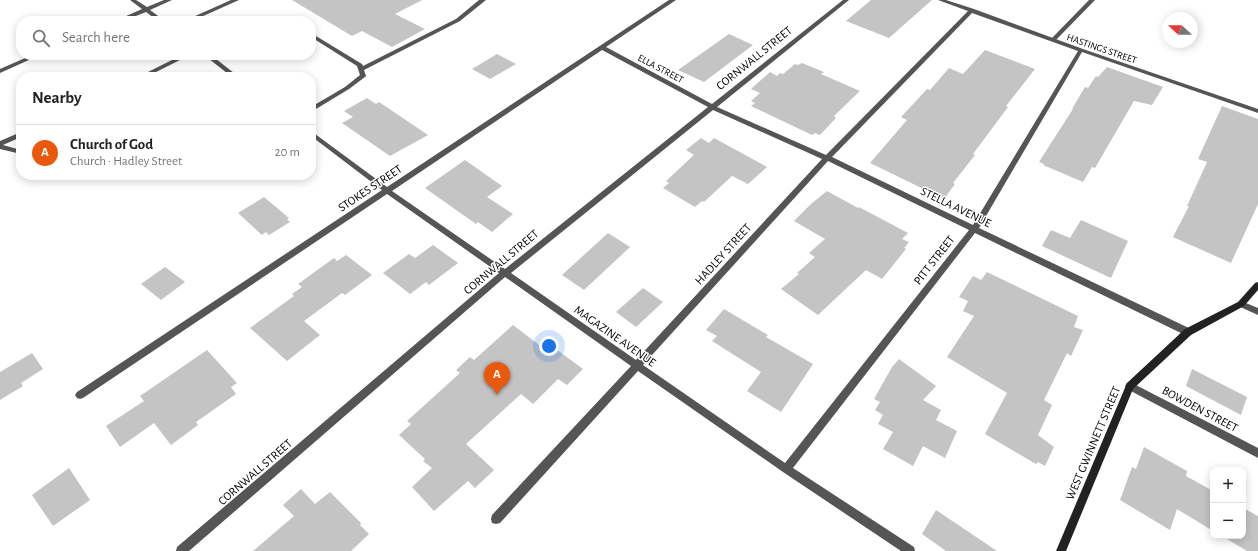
<!DOCTYPE html>
<html lang="en">
<head>
<meta charset="utf-8">
<style>
	:root { --surface:#fff; --page:#f2f2f2; --text:#222; --muted:#767676; --line:#e0e0e0; --accent:#ea580c }
	body { margin:0; font-family:"Alegreya Sans",sans-serif; background:var(--page); color:var(--text) }
	.controls { position:absolute; right:12px; bottom:12px; display:grid; overflow:hidden; border-radius:8px; box-shadow:0 2px 10px #0003 }
	.controls button { width:36px; height:36px; display:grid; place-items:center; padding:0; border:0; border-bottom:1px solid var(--line); background:var(--surface); color:var(--text); font:20px sans-serif }
	.compass { position:absolute; left:1162px; top:12px; width:36px; height:36px; border-radius:50%; background:var(--surface); box-shadow:0 2px 10px #0003; rotate:292deg }
	.you { position:absolute; left:549px; top:346px; width:14px; height:14px; margin:-10px; border:3px solid #fff; border-radius:50%; background:#1a73e8; box-shadow:0 0 0 6px #1a73e833 }
	.badge { display:grid; place-items:center; width:26px; height:26px; border-radius:50%; background:var(--accent); color:#fff; font-size:13px; font-weight:700 }
	.pin { position:absolute; translate:-50% -33px; filter:drop-shadow(0 1px 2px #0008) }
	.pin::after { content:''; position:absolute; top:21px; width:14px; height:12px; background:inherit; clip-path:polygon(0 0,100% 0,50% 100%) }
	.list { margin:0; padding:0; list-style:none }
	h2 { display:flex; justify-content:space-between; align-items:center; height:52px; margin:0; padding:0 16px; font-size:17px }
	h2 small { font-size:13px; font-weight:400; color:var(--muted) }
	.list li { display:grid; grid-template-columns:26px 1fr auto; gap:12px; align-items:center; box-sizing:border-box; height:56px; padding:0 16px; border-top:1px solid var(--line) }
	.list b { display:block; font-size:15px; white-space:nowrap }
	.list p { margin:0; font-size:13px; white-space:nowrap; color:var(--muted) }
	.list em { font-size:13px; font-style:normal; color:var(--muted) }
	.icon { flex:none; width:22px; height:22px; fill:none; stroke:currentColor; stroke-width:2; stroke-linecap:round; stroke-linejoin:round }
	.map { position:relative; flex:none; width:1258px; height:551px; overflow:hidden }
	.search { position:absolute; background:var(--surface); box-shadow:0 2px 10px #0003; left:16px; top:16px; width:300px; height:44px; display:flex; align-items:center; gap:10px; box-sizing:border-box; padding:0 14px; border-radius:16px; color:var(--muted); font-size:15px }
	.panel { position:absolute; background:var(--surface); box-shadow:0 2px 10px #0003; left:16px; top:72px; width:300px; height:108px; border-radius:16px }
	.map>svg:first-child { display:block }
	.building { fill:#c4c4c4 }
	.lines { fill:none; stroke-linecap:round; stroke-linejoin:round }
	.lane { fill:#555; fill-rule:evenodd }
	.street { fill:#555; fill-rule:evenodd }
	.secondary { fill:#222; fill-rule:evenodd }
	.labels { text-anchor:middle; stroke-width:3; stroke-linejoin:round; paint-order:stroke }
	.far-street-label { font-size:10px; fill:#000; stroke:#fff }
	.street-label { font-size:12px; fill:#000; stroke:#fff }
</style>
</head>
<body>
<div class="map">
<svg width="1258" height="551" viewBox="0 0 1258 551">
	<rect width="100%" height="100%" fill="#fff"/>
	<g class="building">
		<polygon points="292,0 422,0 395,14 425,29 392,47 362,31 352,36"/>
		<polygon points="871,0 932,0 889,38 846,21"/>
		<polygon points="729,34 753,45 704,82 678,70"/>
		<polygon points="985,50 1035,69 1006,106 1008,107 973,154 975,155 953,183 955,184 944,199 870,163 907,120 901,117 927,89 930,90 949,68 963,74"/>
		<polygon points="497,54 516,64 490,79 472,69"/>
		<polygon points="802,63 824,72 821,74 860,91 834,116 836,118 820,135 815,133 812,135 751,106 755,103 751,101 760,93 751,89 770,72 777,76 780,73 783,74 795,64 798,65"/>
		<polygon points="1107,67 1163,87 1152,105 1134,101 1095,168 1092,167 1083,182 1043,165 1044,164 1039,162 1073,109 1072,109 1085,87 1088,88 1096,76 1098,77"/>
		<polygon points="367,98 376,104 379,102 428,135 390,156 342,123 353,117 344,111"/>
		<polygon points="1222,106 1258,119 1258,204 1231,263 1173,237 1189,206 1187,206 1207,162 1198,159"/>
		<polygon points="701,138 709,143 714,138 767,167 748,184 732,176 704,202 702,201 695,207 663,188 669,183 666,181 694,155 686,150"/>
		<polygon points="465,160 502,186 487,197 513,214 492,232 478,222 476,224 425,188"/>
		<polygon points="827,191 858,208 859,207 908,233 902,239 909,242 904,248 906,249 882,279 866,270 818,315 781,289 799,274 797,273 815,257 809,253 825,239 794,221 811,204"/>
		<polygon points="264,197 289,218 287,219 290,222 269,235 266,232 262,235 238,213"/>
		<polygon points="1081,220 1128,241 1111,278 1042,246 1051,230 1070,238"/>
		<polygon points="608,233 630,247 584,290 562,275"/>
		<polygon points="433,245 458,263 429,285 426,282 410,294 383,273 409,254 415,258"/>
		<polygon points="346,255 372,275 345,295 342,293 304,321 320,335 287,361 250,328 294,296 292,294 302,287 298,284 334,258 337,261"/>
		<polygon points="165,267 185,282 161,300 141,284"/>
		<polygon points="987,272 1078,316 1074,327 1083,330 1071,356 1067,353 1044,400 1052,405 1038,435 1054,447 1045,466 1038,462 1036,464 985,434 1007,393 947,357 974,316 963,311 968,301 959,297 973,276 981,280"/>
		<polygon points="643,288 663,302 636,327 616,312"/>
		<polygon points="724,309 768,335 766,337 813,364 781,412 747,391 761,372 712,341 717,336 706,330"/>
		<polygon points="513,325 551,354 556,349 583,369 567,385 558,379 533,404 521,394 466,444 494,470 475,488 468,481 434,511 412,487 432,468 423,461 425,459 399,435 411,424 407,421 460,373 456,370 470,357 474,360"/>
		<polygon points="207,350 237,383 231,387 236,394 196,422 198,425 171,445 154,423 120,447 106,426 144,401 140,396"/>
		<polygon points="32,353 43,369 21,383 23,386 0,400 0,372"/>
		<polygon points="899,359 936,386 923,400 941,410 936,420 957,431 945,458 923,446 913,466 883,449 893,432 878,424 883,415 875,410 880,402 874,399 892,367"/>
		<polygon points="1192,369 1247,397 1241,415 1186,386"/>
		<polygon points="1144,447 1187,471 1186,476 1213,491 1213,531 1177,509 1170,530 1120,500 1132,467 1136,469"/>
		<polygon points="69,468 90,500 53,526 32,495"/>
		<polygon points="301,489 315,504 330,492 361,523 360,525 369,534 351,551 253,551 294,516 283,505"/>
		<polygon points="1243,508 1258,516 1258,551 1247,551 1222,536 1243,536"/>
		<polygon points="936,510 997,551 946,551 922,534"/>
	</g>
	<g class="lines">
		<g class="lane">
			<polygon points="231,0 239,0 192,21 184,21"/>
			<polygon points="479,0 486,0 460,21 364,70 366,76 365,77 349,89 311,112 311,107 345,87 360,75 357,66 311,37 311,33 362,64 363,66 456,19"/>
			<polygon points="1089,0 1095,0 1055,41 1051,41 1051,39"/>
			<polygon points="285,17 290,21 275,21 276,20"/>
			<polygon points="182,55 190,55 146,77 138,77"/>
			<polygon points="21,132 21,137 3,145 21,150 21,154 0,149 0,141"/>
		</g>
		<g class="street">
			<polygon points="130,0 136,0 147,7 164,0 172,0 150,10 165,21 158,21 146,12 123,21 115,21 142,9"/>
			<path d="M669,0H676L606,47L712,104L843,0H849L717,107L826,155L968,11L938,0H946L974,9L1083,49L1258,109V113L1082,52L979,228L1191,329L1192,332L1191,335L1188,336L1185,335L975,233L793,468L914,547L915,551H901L783,472L638,371L500,523L496,524L492,523L491,519L492,515L631,366L505,277L189,551H176L177,547L499,273L387,194L83,398L80,399L77,398L75,395L77,392L382,190L311,136V131L387,187ZM972,13L1078,51L973,225L832,157ZM602,50L708,107L505,269L392,191ZM713,110L822,159L636,360L511,273ZM828,161L969,230L785,463L643,365Z"/>
			<polygon points="32,55 40,55 0,73 0,69"/>
			<polygon points="204,55 211,55 239,77 232,77"/>
			<polygon points="1241,301 1258,308 1258,315 1238,306 1237,304 1238,302"/>
			<polygon points="1130,382 1258,448 1258,458 1127,389 1125,386 1127,383"/>
		</g>
		<polygon class="secondary" points="1258,282 1258,290 1244,306 1191,335 1133,389 1066,551 1056,551 1127,383 1185,329 1238,302 1255,283"/>
	</g>
	<g class="labels">
		<g class="far-street-label">
			<text transform="translate(1102 48) rotate(19)" y="4">HASTINGS STREET</text>
			<text transform="translate(661 68) rotate(28)" y="4">ELLA STREET</text>
		</g>
		<g class="street-label">
			<text transform="translate(754 58) rotate(-39)" y="4">CORNWALL STREET</text>
			<text transform="translate(370 188) rotate(-34)" y="4">STOKES STREET</text>
			<text transform="translate(956 207) rotate(26)" y="4">STELLA AVENUE</text>
			<text transform="translate(723 254) rotate(-48)" y="4">HADLEY STREET</text>
			<text transform="translate(934 260) rotate(-52)" y="4">PITT STREET</text>
			<text transform="translate(501 262) rotate(-40)" y="4">CORNWALL STREET</text>
			<text transform="translate(615 336) rotate(35)" y="4">MAGAZINE AVENUE</text>
			<text transform="translate(1200 409) rotate(28)" y="4">BOWDEN STREET</text>
			<text transform="translate(1093 443) rotate(-67)" y="4">WEST GWINNETT STREET</text>
			<text transform="translate(255 472) rotate(-41)" y="4">CORNWALL STREET</text>
		</g>
	</g>
</svg>
<div class="controls">
<button>+</button>
<button>−</button>
</div>
<svg class="compass" viewBox="-18 -18 36 36"><path d="M0-13l5 13h-10z" fill="#e53935"/><path d="M0 13l5-13h-10z" fill="#767676"/></svg>
<div class="you"></div>
<div class="pin badge" style="left:497px;top:395px">A</div>
<div class="search"><svg class="icon" aria-label="search" viewBox="0 0 24 24"><circle cx="10" cy="10" r="6"/><path d="M15 15l6 6"/></svg>Search here</div>
<section class="panel">
<h2>Nearby<small></small></h2>
<ul class="list">
<li><span class="badge">A</span><div><b>Church of God</b><p>Church · Hadley Street</p></div><em>20 m</em></li>
</ul>
</section>
</div>
</body>
</html>
